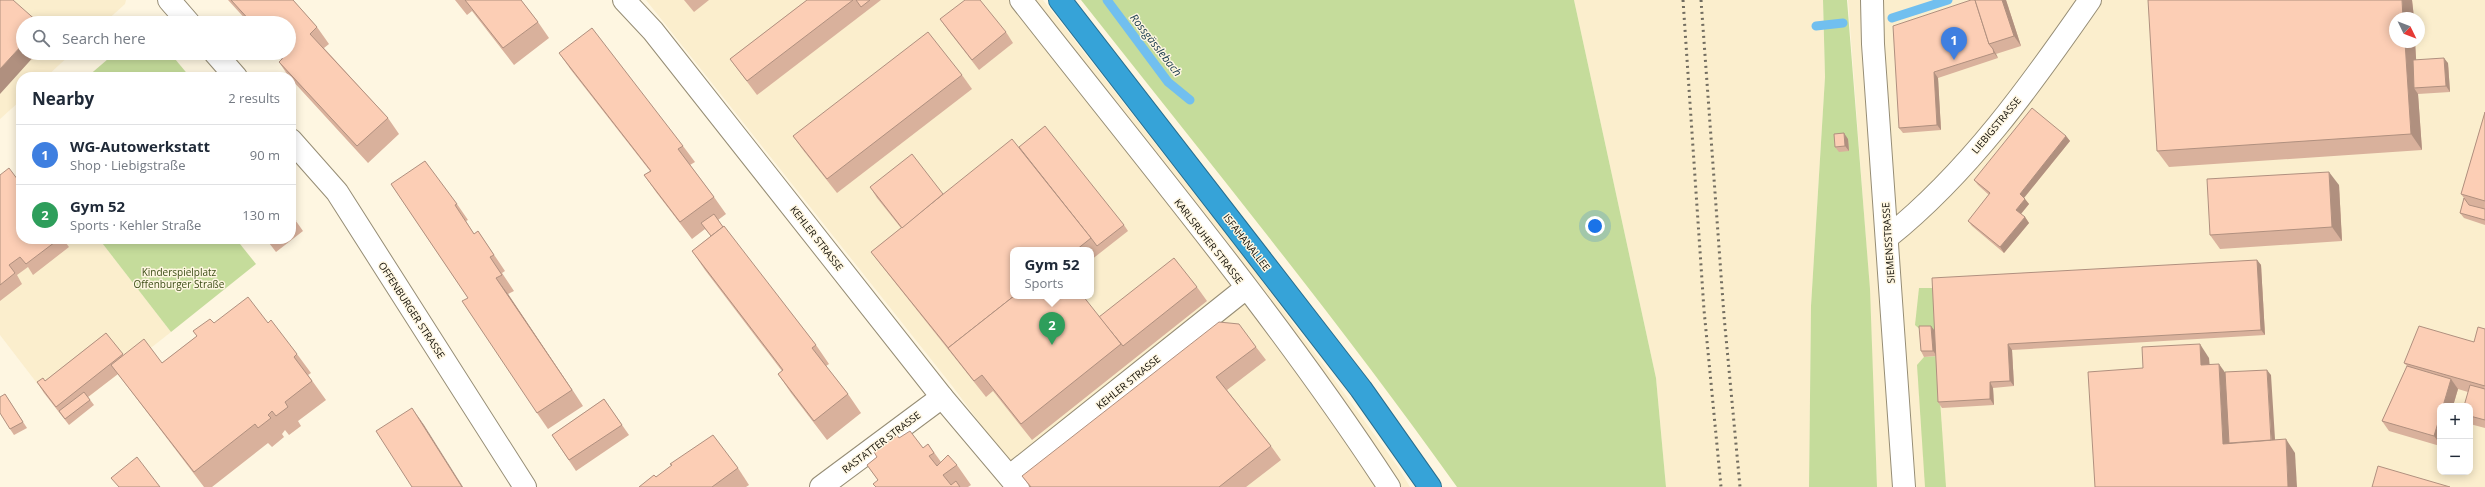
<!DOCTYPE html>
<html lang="en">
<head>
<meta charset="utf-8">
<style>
	:root { --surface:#fff; --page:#f6f6f7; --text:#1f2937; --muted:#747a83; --line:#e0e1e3; --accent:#0f766e }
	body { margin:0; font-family:"Open Sans",sans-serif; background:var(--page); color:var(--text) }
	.controls { position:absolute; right:12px; bottom:12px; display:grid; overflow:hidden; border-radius:8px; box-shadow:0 2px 10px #0003 }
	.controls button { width:36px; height:36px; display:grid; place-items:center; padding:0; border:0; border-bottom:1px solid var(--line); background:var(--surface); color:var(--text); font:20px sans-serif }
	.compass { position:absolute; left:2389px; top:12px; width:36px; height:36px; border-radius:50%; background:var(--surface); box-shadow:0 2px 10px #0003; rotate:133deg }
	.you { position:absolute; left:1595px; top:226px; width:14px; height:14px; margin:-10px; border:3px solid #fff; border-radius:50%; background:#1a73e8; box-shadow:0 0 0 6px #1a73e833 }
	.badge { display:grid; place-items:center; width:26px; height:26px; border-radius:50%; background:var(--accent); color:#fff; font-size:13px; font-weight:700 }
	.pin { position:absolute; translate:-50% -33px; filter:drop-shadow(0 1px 2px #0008) }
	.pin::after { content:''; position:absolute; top:21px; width:14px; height:12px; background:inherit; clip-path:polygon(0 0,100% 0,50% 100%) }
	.popup { position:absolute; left:1010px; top:247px; width:84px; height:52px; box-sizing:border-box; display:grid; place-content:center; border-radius:8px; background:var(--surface); filter:drop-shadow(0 1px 3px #0005); font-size:13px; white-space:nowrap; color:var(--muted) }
	.popup b { font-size:15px; color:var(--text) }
	.popup::after { content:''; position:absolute; left:50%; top:100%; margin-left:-8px; border:8px solid transparent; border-top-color:var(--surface) }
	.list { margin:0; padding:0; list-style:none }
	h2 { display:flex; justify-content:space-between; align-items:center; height:52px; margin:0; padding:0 16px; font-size:17px }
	h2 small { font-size:13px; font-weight:400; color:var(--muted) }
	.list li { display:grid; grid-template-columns:26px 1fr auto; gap:12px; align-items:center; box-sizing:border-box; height:60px; padding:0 16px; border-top:1px solid var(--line) }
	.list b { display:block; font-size:15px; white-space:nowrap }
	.list p { margin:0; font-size:13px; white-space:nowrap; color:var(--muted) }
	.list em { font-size:13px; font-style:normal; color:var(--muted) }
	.icon { flex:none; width:22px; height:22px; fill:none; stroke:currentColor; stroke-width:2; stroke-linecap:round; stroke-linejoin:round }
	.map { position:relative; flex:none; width:2485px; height:487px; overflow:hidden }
	.search { position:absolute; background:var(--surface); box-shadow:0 2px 10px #0003; left:16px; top:16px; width:280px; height:44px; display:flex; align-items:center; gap:10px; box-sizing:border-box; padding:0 14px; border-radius:22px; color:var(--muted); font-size:15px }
	.panel { position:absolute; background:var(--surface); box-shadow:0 2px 10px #0003; left:16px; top:72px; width:280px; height:172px; border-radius:16px }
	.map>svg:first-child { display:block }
	.built { fill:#fbeecd; fill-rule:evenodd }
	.green { fill:#c5dc9b }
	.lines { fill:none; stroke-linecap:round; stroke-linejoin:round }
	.stream { stroke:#71bfef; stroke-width:9 }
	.minor-casing { stroke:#968d75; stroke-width:24 }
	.highway-casing { stroke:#296e8e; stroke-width:24 }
	.minor { stroke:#fff; stroke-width:22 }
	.highway { stroke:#36a3d8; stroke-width:22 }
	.rail { stroke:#726d60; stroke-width:3; stroke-dasharray:2 4; stroke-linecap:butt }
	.wall { fill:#d9b19c }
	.shaded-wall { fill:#b0907f }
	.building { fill:#fcceb5; stroke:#b0907f }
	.labels { text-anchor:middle; stroke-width:3; stroke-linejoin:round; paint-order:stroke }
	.street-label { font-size:10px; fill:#100d05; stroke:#fef6e1 }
	.park-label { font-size:10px; fill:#3c4c16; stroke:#fef6e1 }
	.water-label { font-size:11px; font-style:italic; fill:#13364a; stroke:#fef6e1 }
</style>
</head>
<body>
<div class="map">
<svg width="2485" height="487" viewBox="0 0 2485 487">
	<rect width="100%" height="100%" fill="#fef6e1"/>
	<g class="built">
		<polygon points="0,0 126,0 125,4 104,23 23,23 23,53 72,53 46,77 21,77 21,100 0,119"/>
		<path d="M646,0H1043L1257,274L1398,467L1410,487H1027L953,387ZM1013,250H1091V296H1013Z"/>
		<polygon points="1574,0 1823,0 1825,77 1811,306 1809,487 1666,487 1656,378"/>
		<path d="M1848,0H2485V487H1877L1869,281ZM2395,18H2419V42H2395ZM2440,406H2470V472H2440Z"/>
		<polygon points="0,190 21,239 99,239 171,332 63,417 0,335"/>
	</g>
	<g class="green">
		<path d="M1081,0H1574L1656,378L1666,487H1457C1338,320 1208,161 1081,0Z"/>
		<polygon points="1823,0 1847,0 1870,289 1877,487 1809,487 1811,306 1825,77"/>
		<polygon points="115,53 170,53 190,77 87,77"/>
		<polygon points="99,239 236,239 256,264 171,332"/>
		<polygon points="1919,288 1936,288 1938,331 1923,332 1915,325"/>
		<polygon points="1937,356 1946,487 1925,487 1917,365 1924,357"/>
	</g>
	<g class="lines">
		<g class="stream">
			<polyline points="1107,0 1168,82 1190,100"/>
			<polyline points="1892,18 1948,0"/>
			<polyline points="1816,26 1843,23"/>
		</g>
		<defs>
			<g id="minor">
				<polyline points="169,0 189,23"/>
				<polyline points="624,0 653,31 942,397 1018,487"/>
				<path d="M1021,0C1146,160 1278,317 1389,487"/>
				<polyline points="1872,0 1873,44 1904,487"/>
				<polyline points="215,53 236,77"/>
				<polyline points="291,140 337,192 525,487"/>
				<path d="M1888,237C1969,172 2031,85 2090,0"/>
				<polyline points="1010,476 1246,288"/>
				<polyline points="821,487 942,397"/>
			</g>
			<polyline id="highway" points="1060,0 1361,389 1430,487"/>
		</defs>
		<use href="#minor" class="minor-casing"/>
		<use href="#highway" class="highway-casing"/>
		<use href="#minor" class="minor"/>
		<use href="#highway" class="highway"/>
		<g class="rail">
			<polyline points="1683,0 1704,310 1721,487"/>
			<polyline points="1701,0 1724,316 1740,487"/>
		</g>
	</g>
	<g class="wall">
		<polygon points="228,0 293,0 317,27 329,44 324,48 388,118 399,134 368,163 291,79 291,77 289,77 279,62 282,60 275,53 289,53 289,23 249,23"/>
		<polygon points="455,0 521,0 538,22 549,38 514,65 472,11 467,15"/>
		<polygon points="684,0 709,0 694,12"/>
		<polygon points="807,0 881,0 757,95 730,59"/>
		<polygon points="1971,0 2006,0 2021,46 1996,54 1998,58 1938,78 1941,130 1903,133 1899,128"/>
		<polygon points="2412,0 2414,18 2395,18 2395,42 2415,42 2416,60 2448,63 2450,92 2418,94 2422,150 2169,167 2157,151"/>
		<polygon points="940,19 1006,32 1013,43 979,70 948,30"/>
		<polygon points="559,53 683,146 695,162 690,165 714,197 726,214 718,220 816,345 829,364 826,366 848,394 861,413 827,440 791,393 778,374 782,371 705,270 692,251 711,236 705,229 692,239 656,192 644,175 650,171 571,70"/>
		<polygon points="962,75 972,89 837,193 803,150 793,136"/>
		<polygon points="2485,112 2485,225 2464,218 2460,213 2464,198 2461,194"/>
		<polygon points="2066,136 2070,141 2024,198 2029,204 2021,214 2025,217 2029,223 2004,253 1972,226 1968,221 1989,195 1978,185 1974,180"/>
		<polygon points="1848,139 1849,151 1839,152 1835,147"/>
		<polygon points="1019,147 1124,225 1128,231 1091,260 1091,250 1013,250 1099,316 1197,287 1207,301 1032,440 993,391 986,397 881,265 871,252 901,228 877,198 870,187 943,194"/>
		<polygon points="0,175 21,239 63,239 69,247 33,275 28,267 17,275 22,284 0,301"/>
		<polygon points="391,184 457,204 468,220 466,221 474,234 478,231 505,271 502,273 514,291 508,294 583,406 548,429 537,413 468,298"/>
		<polygon points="2339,185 2342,241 2220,249 2210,235"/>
		<polygon points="291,214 303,231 276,252 266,239 291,239"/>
		<polygon points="2257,260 2261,265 2265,335 2012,350 2014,386 1993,388 1994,405 1942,408 1938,402 1936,356 1924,357 1921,351 1934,330"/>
		<polygon points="214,323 268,323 297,354 311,373 308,375 326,400 298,421 301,426 289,435 285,430 282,434 284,437 272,447 268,443 212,487 204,487 118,374 88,397 94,405 69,425 44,393 37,382 45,381 106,333 123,355 162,363 197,336 193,331"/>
		<polygon points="2485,329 2485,428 2470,424 2470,406 2468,392 2458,389 2453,406 2440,406 2440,446 2389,431 2382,421 2407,366 2404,363 2474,342"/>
		<polygon points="1256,347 1266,360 1227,390 1271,446 1281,460 1246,487 1030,487 1022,476"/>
		<polygon points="5,394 27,428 14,435 10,429"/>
		<polygon points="604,399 629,435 576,471 552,435"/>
		<polygon points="899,438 923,448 928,444 941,462 957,465 971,485 968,487 876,487 878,480 867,465 877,457"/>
		<polygon points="738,468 749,485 746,487 639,487 656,477"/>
	</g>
	<g class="shaded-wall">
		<polygon points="2002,0 2006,0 2021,46 2014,36"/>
		<polygon points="2402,0 2412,0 2414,18 2403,18"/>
		<polygon points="2405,42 2415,42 2418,88 2414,88 2418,94 2422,150 2411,134"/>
		<polygon points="23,44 23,53 37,53 0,94 0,69"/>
		<polygon points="1993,49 1996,54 1998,58 1994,53"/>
		<polygon points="2444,58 2448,63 2450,92 2446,86"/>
		<polygon points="1934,72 1938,78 1941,130 1937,125"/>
		<polygon points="1844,133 1848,139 1849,151 1845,146"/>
		<polygon points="2066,136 2070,141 2023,199 2020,194"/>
		<polygon points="2329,172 2339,185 2342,241 2332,227"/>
		<polygon points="2025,199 2029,204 2020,215 2016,210"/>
		<polygon points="2025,217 2029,223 2004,253 2000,247"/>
		<polygon points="2257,260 2261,265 2265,335 2261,330"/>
		<polygon points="496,278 508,294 583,406 572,390"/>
		<polygon points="1931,326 1935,331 1937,356 1933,351"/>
		<polygon points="2008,344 2012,350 2014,386 2010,381"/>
		<polygon points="2200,344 2209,358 2211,379 2201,365"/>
		<polygon points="2219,364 2229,378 2233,452 2223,444"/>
		<polygon points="2267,370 2271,375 2276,455 2272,450"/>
		<polygon points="2451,379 2458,389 2453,406 2443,406"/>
		<polygon points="1990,382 1993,388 1994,405 1990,399"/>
		<polygon points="412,408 424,425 463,487 462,487"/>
		<polygon points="2440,416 2440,444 2434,436"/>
		<polygon points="2286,439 2295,453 2297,487 2288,487"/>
	</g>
	<g class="building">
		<polygon points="0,0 13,0 39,23 23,23 23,44 0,69"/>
		<polygon points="231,0 293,0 317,27 310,34 388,118 357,146 279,62 283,58 279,53 289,53 289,23 252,23"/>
		<polygon points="465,0 521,0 538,22 503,48"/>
		<polygon points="807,0 853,0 747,81 730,59"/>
		<polygon points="856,0 870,0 861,7"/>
		<polygon points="965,0 980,0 1006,32 972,60 940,19"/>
		<polygon points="1971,0 1975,0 1989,44 1993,49 1994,53 1934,72 1937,125 1899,128 1893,26"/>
		<polygon points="1975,0 2002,0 2014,36 1989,44"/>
		<polygon points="2148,0 2402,0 2403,18 2395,18 2395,42 2405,42 2411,134 2157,151"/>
		<polygon points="592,28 683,146 678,149 714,197 680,222 644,175 651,171 559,53"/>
		<polygon points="928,32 962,75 827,179 793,136"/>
		<polygon points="2444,58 2446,86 2414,88 2413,60"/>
		<polygon points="2032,108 2066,136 2020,194 2025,199 2016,210 2025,217 2000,247 1968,221 1990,193 1974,180"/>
		<polygon points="2485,112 2485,201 2461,194"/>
		<polygon points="1045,126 1124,225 1097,246 1091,238 1019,147"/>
		<polygon points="1844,133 1845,146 1835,147 1834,134"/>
		<polygon points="1012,139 1091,238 1076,250 1013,250 1013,296 1014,296 948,348 950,350 871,252"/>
		<polygon points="912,154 943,194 902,228 870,187"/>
		<polygon points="425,161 457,204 455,205 474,234 478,231 494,255 490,257 502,275 496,278 572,390 537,413 462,301 468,298 391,184"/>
		<polygon points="9,168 21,184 21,239 59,239 26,264 20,257 9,265 15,273 0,285 0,175"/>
		<polygon points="2329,172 2332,227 2210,235 2207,179"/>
		<polygon points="2464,198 2469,205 2485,209 2485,220 2460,213"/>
		<polygon points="291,214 296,221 291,224"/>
		<polygon points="714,214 723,227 711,236 701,223"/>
		<polygon points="724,226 816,345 812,348 848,394 814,421 778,374 783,370 692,251"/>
		<polygon points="267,239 273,239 269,242"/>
		<polygon points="1174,258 1197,287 1123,346 1099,317"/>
		<polygon points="2257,260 2261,330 2008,344 2010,381 1990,382 1990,399 1938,402 1932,278"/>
		<polygon points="1014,296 1083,296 1121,344 1021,424 982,375 974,381 948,348"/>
		<polygon points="248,297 268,323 271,320 297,354 294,357 312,381 285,402 288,407 276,416 272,411 268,415 271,418 258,428 255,424 194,472 111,365 144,339 162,363 197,336 193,331 210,319 214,323"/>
		<polygon points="1219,322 1239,324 1256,347 1216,377 1271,446 1219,487 1031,487 1022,476"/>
		<polygon points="1919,326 1931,326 1933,351 1921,351"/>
		<polygon points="2419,326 2474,342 2478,327 2485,329 2485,386 2404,363"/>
		<polygon points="106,333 123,354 56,407 37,382 43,378 45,381"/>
		<polygon points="2200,344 2201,365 2219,364 2223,444 2286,439 2288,487 2095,487 2088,372 2143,368 2142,347"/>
		<polygon points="2407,366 2451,379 2443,406 2440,406 2440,416 2434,436 2382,421"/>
		<polygon points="2267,370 2271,440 2229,443 2225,372"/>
		<polygon points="2470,385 2485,389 2485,420 2470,416 2470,406 2464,406"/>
		<polygon points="84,392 90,400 65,419 59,411"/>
		<polygon points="5,394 23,422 10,429 0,413 0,397"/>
		<polygon points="604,399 622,425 569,460 552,435"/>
		<polygon points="412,408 462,487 412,487 376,431"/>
		<polygon points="910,431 923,448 928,444 934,453 929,456 937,466 948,455 957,465 943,475 951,485 956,481 960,487 876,487 873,484 878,480 867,465 877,457 874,452 897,435 899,438"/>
		<polygon points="713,435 738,468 712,487 639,487 654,475 656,477 672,465 670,464"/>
		<polygon points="137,457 160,487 119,487 111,478"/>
		<polygon points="2378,466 2450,487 2372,487"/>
	</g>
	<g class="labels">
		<g class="street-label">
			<text transform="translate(1996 125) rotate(-50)" y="4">LIEBIGSTRASSE</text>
			<text transform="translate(817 238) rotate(52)" y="4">KEHLER STRASSE</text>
			<text transform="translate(1209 241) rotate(52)" y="4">KARLSRUHER STRASSE</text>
			<text transform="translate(1247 242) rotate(52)" y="4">ISFAHANALLEE</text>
			<text transform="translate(1888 243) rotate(-94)" y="4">SIEMENSSTRASSE</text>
			<text transform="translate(412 310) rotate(57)" y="4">OFFENBURGER STRASSE</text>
			<text transform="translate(1128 382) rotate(-39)" y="4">KEHLER STRASSE</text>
			<text transform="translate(881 442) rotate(-37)" y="4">RASTATTER STRASSE</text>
		</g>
		<g class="park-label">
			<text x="179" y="276">Kinderspielplatz<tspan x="179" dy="12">Offenburger Straße</tspan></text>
		</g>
		<g class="water-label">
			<text transform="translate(1156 45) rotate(52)" y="4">Rossgässlebach</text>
		</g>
	</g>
</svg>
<div class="controls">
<button>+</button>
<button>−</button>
</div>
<svg class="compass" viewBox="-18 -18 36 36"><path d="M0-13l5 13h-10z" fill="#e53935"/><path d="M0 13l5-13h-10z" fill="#747a83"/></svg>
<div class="you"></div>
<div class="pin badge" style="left:1954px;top:60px;background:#3f7fe0">1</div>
<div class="pin badge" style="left:1052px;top:345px;background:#2e9e5b">2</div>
<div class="popup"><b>Gym 52</b>Sports</div>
<div class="search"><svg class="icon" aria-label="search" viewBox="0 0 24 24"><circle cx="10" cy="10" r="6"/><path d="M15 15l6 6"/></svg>Search here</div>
<section class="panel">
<h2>Nearby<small>2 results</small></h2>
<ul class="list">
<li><span class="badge" style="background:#3f7fe0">1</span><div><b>WG-Autowerkstatt</b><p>Shop · Liebigstraße</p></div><em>90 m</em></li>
<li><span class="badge" style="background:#2e9e5b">2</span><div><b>Gym 52</b><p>Sports · Kehler Straße</p></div><em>130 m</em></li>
</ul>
</section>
</div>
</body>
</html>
